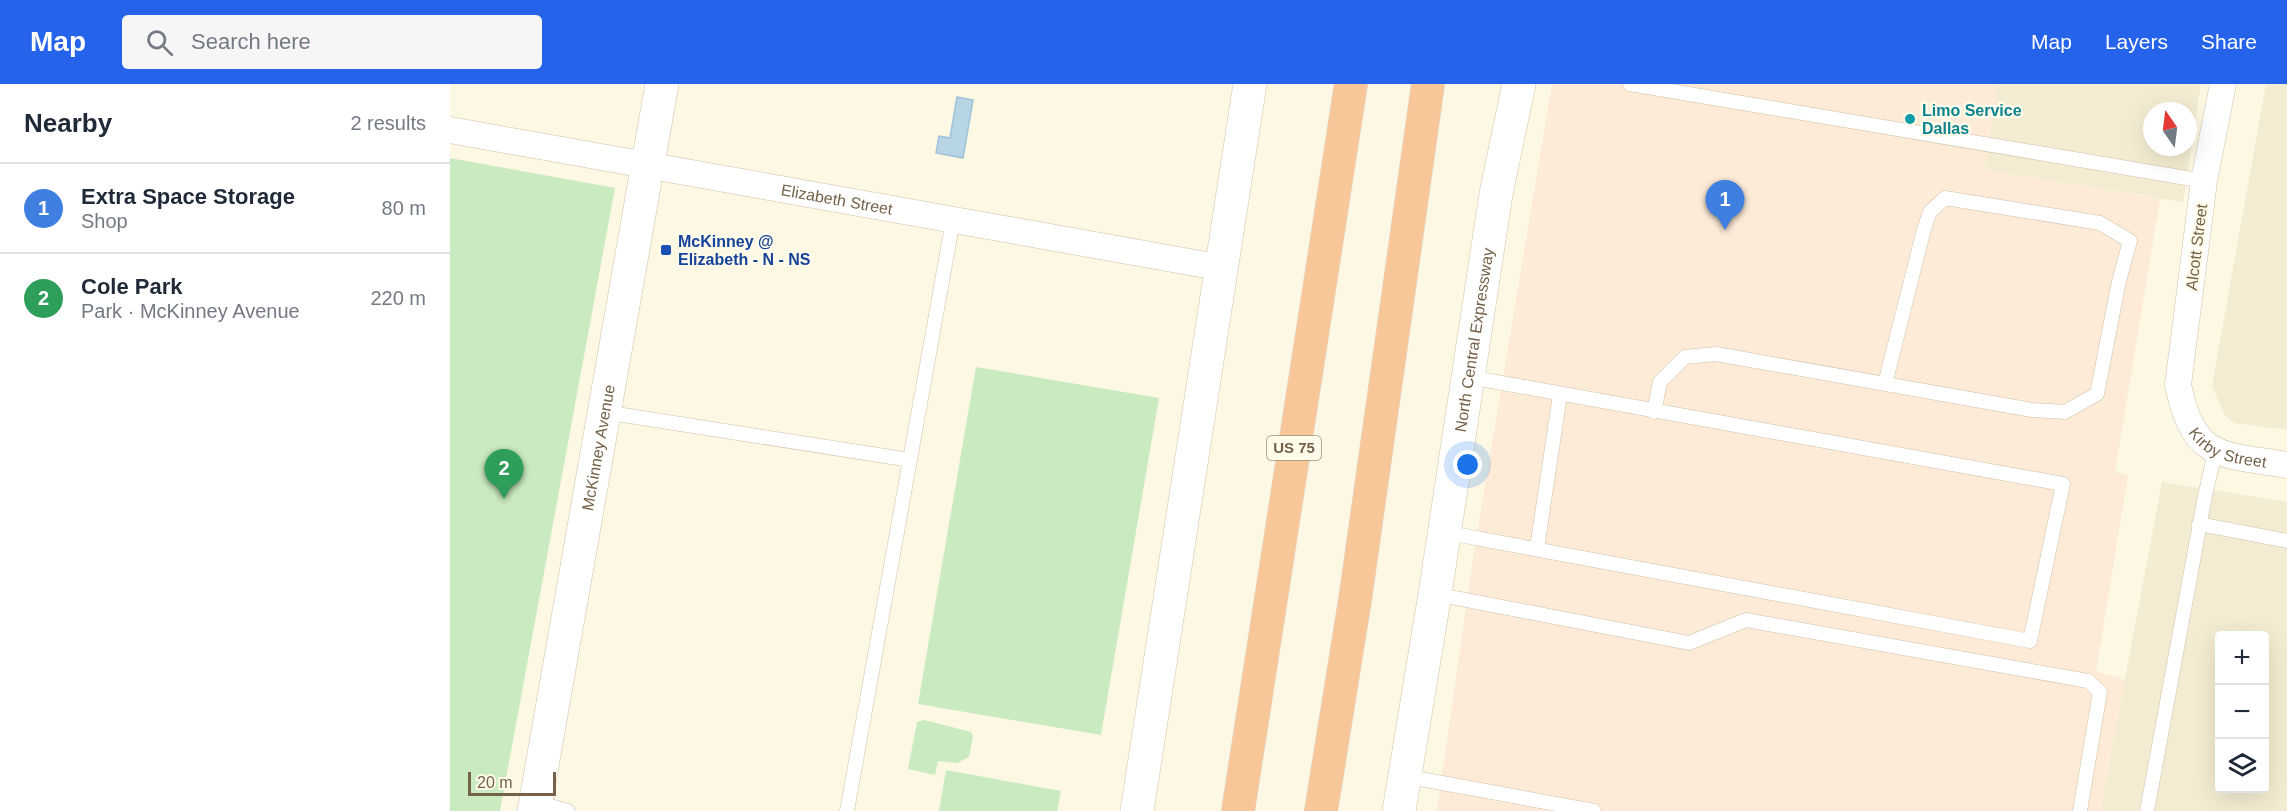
<!DOCTYPE html>
<html lang="en">
<head>
<meta charset="utf-8">
<style>
	:root { --surface:#fff; --page:#f6f6f7; --text:#1f2937; --muted:#747a83; --line:#e0e1e3; --accent:#2563eb }
	body { margin:0; font-family:Helvetica,sans-serif; background:var(--page); color:var(--text) }
	.controls { position:absolute; right:18px; bottom:18px; display:grid; overflow:hidden; border-radius:6px; box-shadow:0 6px 24px #0002 }
	.controls button { width:54px; height:54px; display:grid; place-items:center; padding:0; border:0; border-bottom:2px solid var(--line); background:var(--surface); color:var(--text); font:30px sans-serif }
	.compass { position:absolute; left:1693px; top:18px; width:54px; height:54px; border-radius:50%; background:var(--surface); box-shadow:0 6px 24px #0002; rotate:346deg }
	.scale { position:absolute; left:18px; bottom:15px; width:88px; box-sizing:border-box; padding-left:6px; border:3px solid #756249; border-top:0; font-size:16px; line-height:21px; white-space:nowrap; color:#756249; -webkit-text-stroke:4px #fffbea; paint-order:stroke }
	.you { position:absolute; left:1018px; top:381px; width:21px; height:21px; margin:-15px; border:4px solid #fff; border-radius:50%; background:#1a73e8; box-shadow:0 0 0 9px #1a73e833 }
	.badge { display:grid; place-items:center; width:39px; height:39px; border-radius:50%; background:var(--accent); color:#fff; font-size:20px; font-weight:700 }
	.pin { position:absolute; translate:-50% -50px; filter:drop-shadow(0 2px 3px #0008) }
	.pin::after { content:''; position:absolute; top:32px; width:21px; height:18px; background:inherit; clip-path:polygon(0 0,100% 0,50% 100%) }
	.list { margin:0; padding:0; list-style:none }
	h2 { display:flex; justify-content:space-between; align-items:center; height:78px; margin:0; padding:0 24px; font-size:26px }
	h2 small { font-size:20px; font-weight:400; color:var(--muted) }
	.list li { display:grid; grid-template-columns:39px 1fr auto; gap:18px; align-items:center; box-sizing:border-box; height:90px; padding:0 24px; border-top:2px solid var(--line) }
	.list b { display:block; font-size:22px; white-space:nowrap }
	.list p { margin:0; font-size:20px; white-space:nowrap; color:var(--muted) }
	.list em { font-size:20px; font-style:normal; color:var(--muted) }
	.icon { flex:none; width:33px; height:33px; fill:none; stroke:currentColor; stroke-width:2; stroke-linecap:round; stroke-linejoin:round }
	.map { position:relative; flex:none; width:1837px; height:727px; overflow:hidden }
	header { display:flex; align-items:center; gap:36px; box-sizing:border-box; height:84px; padding:0 30px; background:var(--accent); color:#fff }
	header strong { font-size:28px }
	nav { display:flex; gap:33px; margin-inline-start:auto; font-size:21px }
	.search { width:420px; height:54px; background:var(--page); display:flex; align-items:center; gap:15px; box-sizing:border-box; padding:0 21px; border-radius:6px; color:var(--muted); font-size:22px }
	main { display:flex }
	aside { flex:1; background:var(--surface) }
	.map>svg:first-child { display:block }
	.residential { fill:#f4ecd2; fill-rule:evenodd }
	.commercial { fill:#fdebd8 }
	.green { fill:#caeac2 }
	.water { fill:#b8d5e6; stroke:#9ec2d8; stroke-width:1.5 }
	.lines { fill:none; stroke-linecap:round; stroke-linejoin:round }
	.service-casing { stroke:#cec1aa; stroke-width:15 }
	.minor-casing { stroke:#cec1aa; stroke-width:27 }
	.tertiary-casing { stroke:#cec1aa; stroke-width:34 }
	.secondary-casing { stroke:#d1c3a7; stroke-width:34 }
	.motorway-casing { stroke:#e1dcd7; stroke-width:34 }
	.service { stroke:#fff; stroke-width:14 }
	.minor { stroke:#fff; stroke-width:26 }
	.tertiary { stroke:#fff; stroke-width:33 }
	.secondary { stroke:#fff; stroke-width:33 }
	.motorway { stroke:#f7c79a; stroke-width:33 }
	.culture-dot { fill:#0f9aa8; stroke:#fffbea; stroke-width:2 }
	.transit-dot { fill:#1a4fb4; stroke:#fffbea; stroke-width:2 }
	.labels { text-anchor:middle; stroke-width:5; stroke-linejoin:round; paint-order:stroke }
	.shield { fill:#fffbea; stroke:#9e9079; stroke-width:1.5 }
	.shield-label { font-size:15px; font-weight:bold; fill:#756249 }
	.culture-label { font-size:16px; font-weight:bold; fill:#0d838f; stroke:#fffbea; text-anchor:start }
	.street-label { font-size:16px; fill:#756249; stroke:#fffbea }
	.transit-label { font-size:16px; font-weight:bold; fill:#164399; stroke:#fffbea; text-anchor:start }
</style>
</head>
<body>
<header>
<strong>Map</strong>
<div class="search"><svg class="icon" aria-label="search" viewBox="0 0 24 24"><circle cx="10" cy="10" r="6"/><path d="M15 15l6 6"/></svg>Search here</div>
<nav><a>Map</a><a>Layers</a><a>Share</a></nav>
</header>
<main>
<aside>
<h2>Nearby<small>2 results</small></h2>
<ul class="list">
<li><span class="badge" style="background:#3f7fe0">1</span><div><b>Extra Space Storage</b><p>Shop</p></div><em>80 m</em></li>
<li><span class="badge" style="background:#2e9e5b">2</span><div><b>Cole Park</b><p>Park · McKinney Avenue</p></div><em>220 m</em></li>
</ul>
</aside>
<div class="map">
<svg width="1837" height="727" viewBox="0 0 1837 727">
	<rect width="100%" height="100%" fill="#fcf8e4"/>
	<g class="residential">
		<path d="M1548,0H1751L1733,118L1534,86ZM1702,27H1738V63H1702Z"/>
		<polygon points="1816,0 1837,0 1837,346 1784,339 1774,330 1762,302"/>
		<path d="M1712,398L1837,418V727H1650ZM1770,552H1814V704H1770Z"/>
	</g>
	<polygon class="commercial" points="1102,0 1548,0 1534,86 1710,115 1665,388 1678,391 1646,588 1675,595 1650,727 987,727 1023,474"/>
	<g class="green">
		<polygon points="0,74 165,104 50,727 0,727"/>
		<polygon points="526,283 709,314 651,651 468,620"/>
		<polygon points="474,636 521,648 523,652 519,673 507,679 488,677 485,691 458,685 467,638"/>
		<polygon points="496,686 611,707 607,727 489,727"/>
	</g>
	<polygon class="water" points="507,13 523,16 513,74 486,69 489,52 500,54"/>
	<g class="lines">
		<defs>
			<g id="service">
				<polyline points="1180,0 1754,97"/>
				<polyline points="154,328 460,376"/>
				<polyline points="1204,328 1210,298 1235,273 1266,270 1582,326 1615,328 1647,310 1669,197 1680,157 1650,139 1495,114 1480,128 1474,145 1435,300"/>
				<polyline points="1749,440 1837,457"/>
				<polyline points="993,448 1580,557 1613,400 1019,293"/>
				<polyline points="1087,464 1110,311"/>
				<polyline points="985,510 1239,559 1296,536 1638,597 1650,608 1630,727"/>
				<polyline points="954,692 1144,727"/>
				<polyline points="86,718 118,727"/>
				<polyline points="397,727 503,136"/>
				<polyline points="1697,727 1755,412 1765,368"/>
			</g>
			<g id="minor">
				<path id="s1" d="M1773,0L1754,97L1728,301C1744,376 1770,370 1837,381"/>
				<path id="s2" d="M0,46L773,184"/>
			</g>
			<g id="tertiary">
				<path id="s3" d="M84,727L212,0"/>
			</g>
			<g id="secondary">
				<polyline points="687,727 800,0"/>
				<path id="s4" d="M949,727L985,510L1046,110L1069,0"/>
			</g>
			<g id="motorway">
				<polyline points="788,727 901,0"/>
				<polyline points="871,727 905,516 978,0"/>
			</g>
		</defs>
		<use href="#service" class="service-casing"/>
		<use href="#minor" class="minor-casing"/>
		<use href="#tertiary" class="tertiary-casing"/>
		<use href="#secondary" class="secondary-casing"/>
		<use href="#motorway" class="motorway-casing"/>
		<use href="#service" class="service"/>
		<use href="#minor" class="minor"/>
		<use href="#tertiary" class="tertiary"/>
		<use href="#secondary" class="secondary"/>
		<use href="#motorway" class="motorway"/>
	</g>
	<circle class="culture-dot" cx="1460" cy="35" r="6"/>
	<rect class="transit-dot" x="210" y="160" width="12" height="12" rx="3"/>
	<g class="labels">
		<rect class="shield" x="817" y="352" width="54" height="24" rx="4.5"/>
		<g class="shield-label">
			<text x="844" y="369">US 75</text>
		</g>
		<g class="culture-label">
			<text x="1472" y="32">Limo Service<tspan x="1472" dy="18">Dallas</tspan></text>
		</g>
		<g class="street-label">
			<text dy="6" stroke="none"><textPath href="#s2" startOffset="393">Elizabeth Street</textPath></text>
			<text transform="translate(1746 163) rotate(-83)" y="6">Alcott Street</text>
			<text dy="6" stroke="none"><textPath href="#s4" startOffset="477">North Central Expressway</textPath></text>
			<text dy="6" stroke="none"><textPath href="#s1" startOffset="393">Kirby Street</textPath></text>
			<text dy="6" stroke="none"><textPath href="#s3" startOffset="369">McKinney Avenue</textPath></text>
		</g>
		<g class="transit-label">
			<text x="228" y="163">McKinney @<tspan x="228" dy="18">Elizabeth - N - NS</tspan></text>
		</g>
	</g>
</svg>
<div class="controls">
<button>+</button>
<button>−</button>
<button><svg class="icon" aria-label="layers" viewBox="0 0 24 24"><path d="M12 4l9 5-9 5-9-5zM3 14l9 5 9-5"/></svg></button>
</div>
<svg class="compass" viewBox="-18 -18 36 36"><path d="M0-13l5 13h-10z" fill="#e53935"/><path d="M0 13l5-13h-10z" fill="#747a83"/></svg>
<div class="scale">20 m</div>
<div class="you"></div>
<div class="pin badge" style="left:1275px;top:146px;background:#3f7fe0">1</div>
<div class="pin badge" style="left:54px;top:415px;background:#2e9e5b">2</div>
</div>
</main>
</body>
</html>
